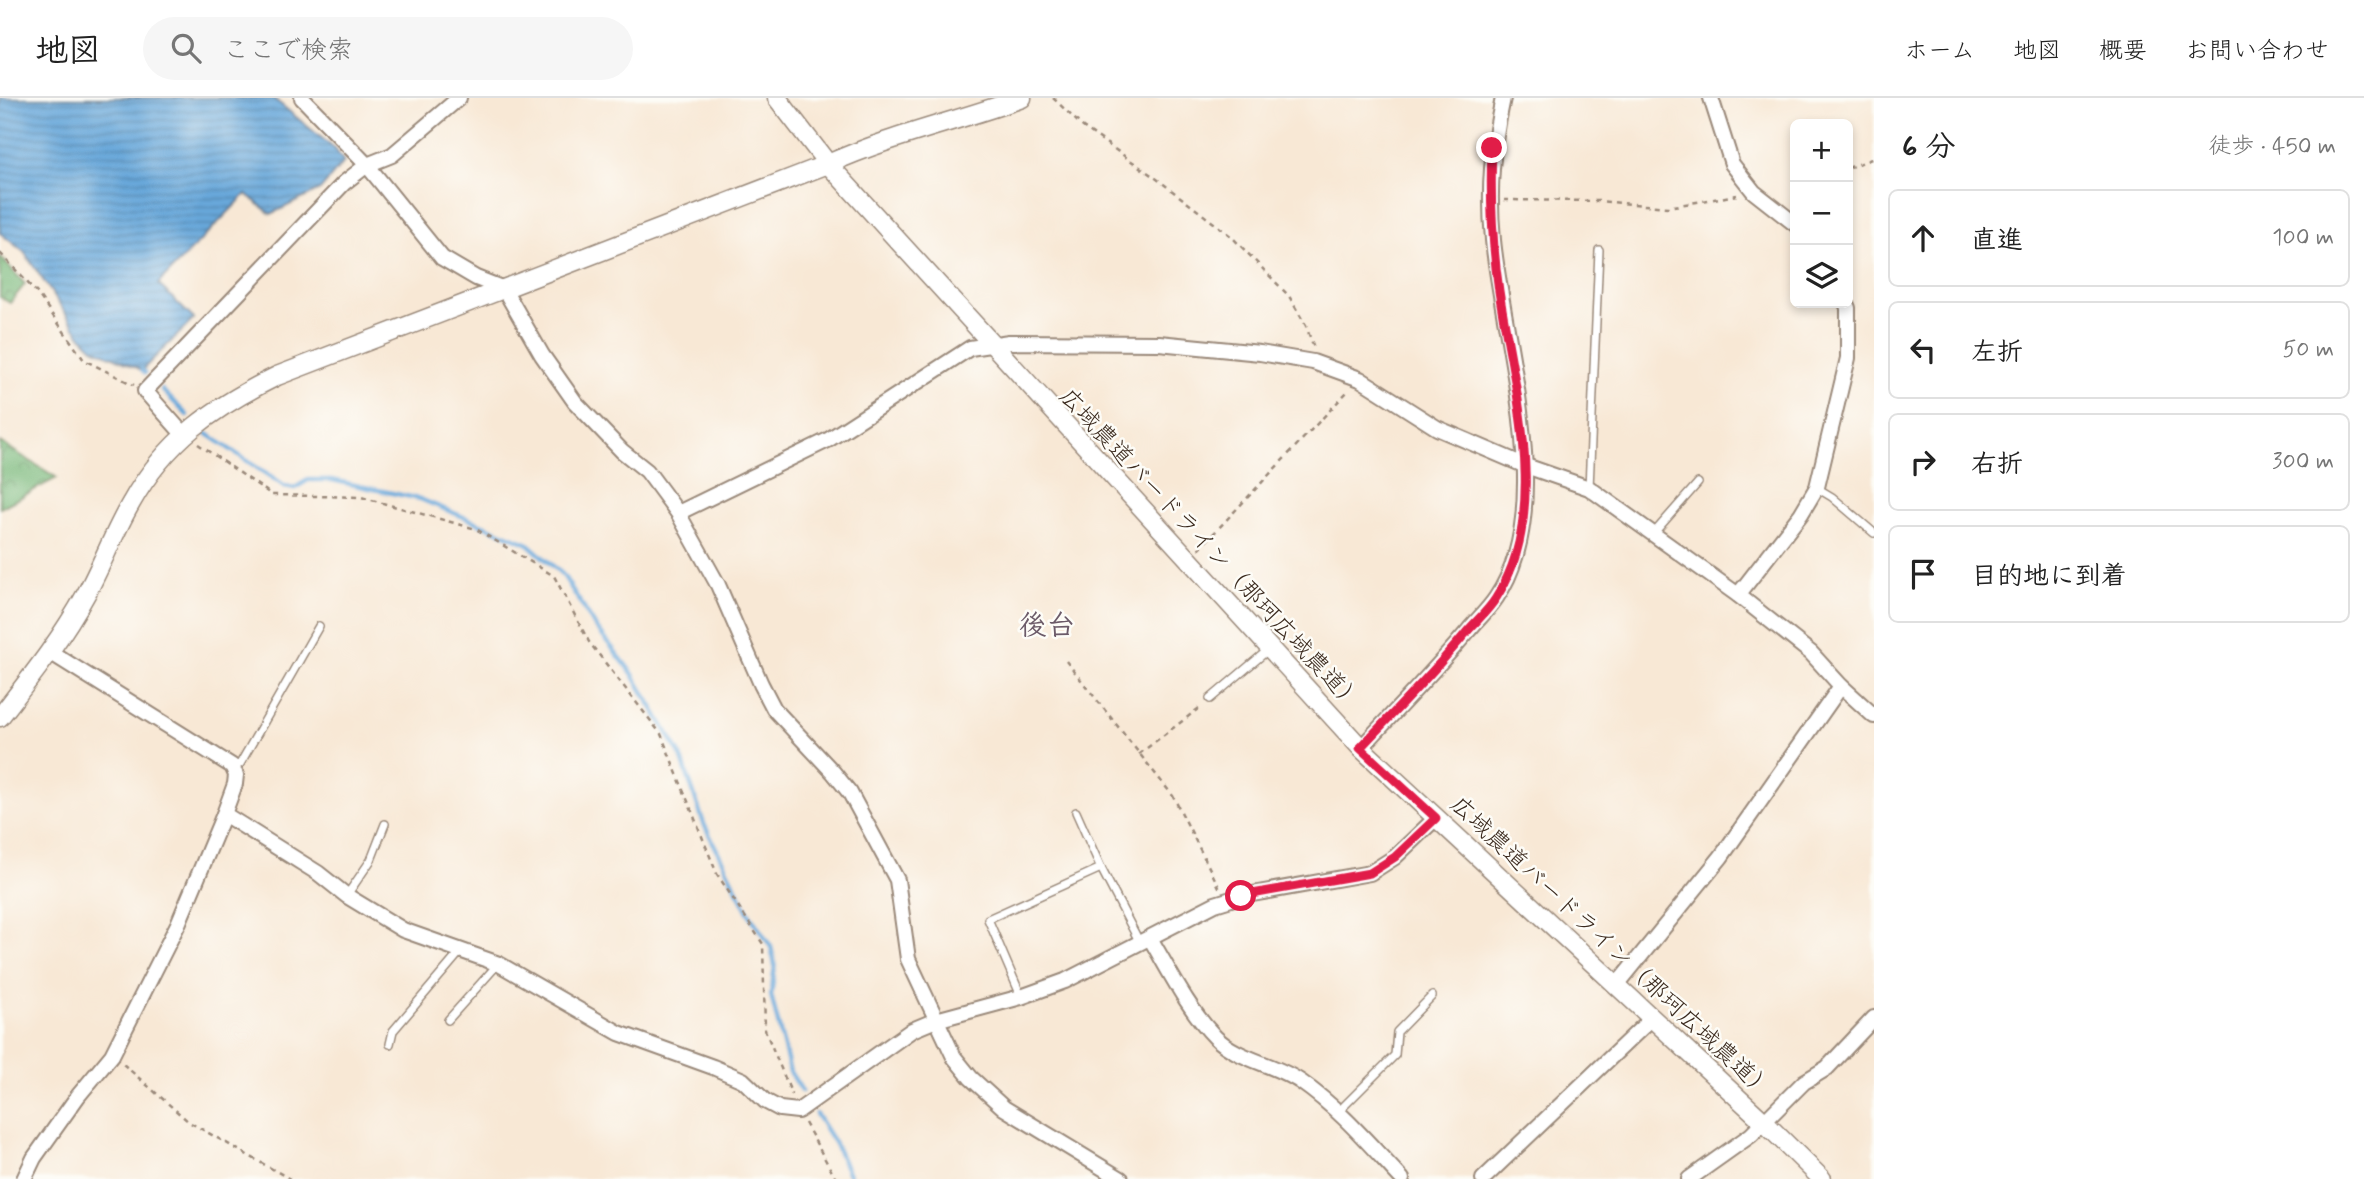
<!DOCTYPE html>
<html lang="ja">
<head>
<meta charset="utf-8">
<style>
	:root { --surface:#fff; --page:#f6f6f6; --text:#222; --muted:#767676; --line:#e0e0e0 }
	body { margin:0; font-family:Mynerve,"Klee One",sans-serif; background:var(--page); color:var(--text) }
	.controls { position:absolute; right:21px; top:21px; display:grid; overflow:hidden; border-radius:10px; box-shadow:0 4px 10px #0003 }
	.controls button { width:63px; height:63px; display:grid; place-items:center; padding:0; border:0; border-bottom:2px solid var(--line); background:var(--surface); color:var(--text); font:35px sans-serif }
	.stop { position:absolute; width:21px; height:21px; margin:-16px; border:5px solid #e11d48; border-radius:50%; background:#fff }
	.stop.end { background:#e11d48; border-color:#fff; box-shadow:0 2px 7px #0008 }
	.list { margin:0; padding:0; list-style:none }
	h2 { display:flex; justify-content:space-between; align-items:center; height:91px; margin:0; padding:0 28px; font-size:30px }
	h2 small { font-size:23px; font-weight:400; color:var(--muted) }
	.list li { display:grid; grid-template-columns:46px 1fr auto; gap:21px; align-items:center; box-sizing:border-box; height:98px; margin:0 14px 14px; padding:0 14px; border:2px solid var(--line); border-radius:10px }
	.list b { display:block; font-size:26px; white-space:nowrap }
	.list em { font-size:23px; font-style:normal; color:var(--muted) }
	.icon { flex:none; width:38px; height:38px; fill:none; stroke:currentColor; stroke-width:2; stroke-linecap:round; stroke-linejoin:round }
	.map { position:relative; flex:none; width:1874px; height:1081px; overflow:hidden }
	header { display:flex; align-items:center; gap:42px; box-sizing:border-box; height:98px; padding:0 35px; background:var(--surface); border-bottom:2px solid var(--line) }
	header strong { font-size:33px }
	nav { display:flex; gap:38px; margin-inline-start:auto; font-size:24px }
	.search { width:490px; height:63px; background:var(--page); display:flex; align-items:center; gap:18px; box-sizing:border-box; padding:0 24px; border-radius:38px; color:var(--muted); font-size:26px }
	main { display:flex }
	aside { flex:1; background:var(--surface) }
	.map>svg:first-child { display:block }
	.forest { fill:url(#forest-crowns); stroke:#5a714c; stroke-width:2 }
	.water { fill:url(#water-rules); stroke:#51687c; stroke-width:2 }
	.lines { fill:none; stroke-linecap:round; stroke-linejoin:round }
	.stream { stroke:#67a7da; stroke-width:4.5 }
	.service-casing { stroke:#9a897a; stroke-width:10 }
	.minor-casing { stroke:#9a897a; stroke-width:18 }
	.tertiary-casing { stroke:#9a897a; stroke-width:21 }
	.path { stroke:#9a897a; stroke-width:2.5; stroke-dasharray:5 5; stroke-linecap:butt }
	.service { stroke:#fff; stroke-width:7 }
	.minor { stroke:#fff; stroke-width:14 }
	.tertiary { stroke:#fff; stroke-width:18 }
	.route { stroke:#e11d48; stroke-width:9 }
	.labels { text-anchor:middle; stroke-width:5; stroke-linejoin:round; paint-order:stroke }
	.street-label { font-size:24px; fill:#3b2a1e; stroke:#fdfcf7 }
	.quarter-label { font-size:28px; font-weight:bold; fill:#6c5b69; stroke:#fdfcf7 }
</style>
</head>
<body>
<header>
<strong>地図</strong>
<div class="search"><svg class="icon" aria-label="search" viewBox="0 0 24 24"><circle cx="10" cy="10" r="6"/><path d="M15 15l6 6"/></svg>ここで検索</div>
<nav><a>ホーム</a><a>地図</a><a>概要</a><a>お問い合わせ</a></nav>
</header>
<main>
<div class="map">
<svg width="1874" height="1081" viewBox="0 0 1874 1081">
	<defs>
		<pattern id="forest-crowns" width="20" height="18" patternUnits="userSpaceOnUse" patternTransform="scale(1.75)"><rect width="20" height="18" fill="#78b879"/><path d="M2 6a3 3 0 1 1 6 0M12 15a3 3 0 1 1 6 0" fill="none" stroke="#649663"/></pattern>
		<pattern id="water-rules" width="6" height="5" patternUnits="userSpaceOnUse" patternTransform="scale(1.75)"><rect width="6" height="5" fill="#67a7da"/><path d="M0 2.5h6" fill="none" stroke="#5688b0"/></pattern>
	</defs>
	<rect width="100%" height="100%" fill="#fdfcf7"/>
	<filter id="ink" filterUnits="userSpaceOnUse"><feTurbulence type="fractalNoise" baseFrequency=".0143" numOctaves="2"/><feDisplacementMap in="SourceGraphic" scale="14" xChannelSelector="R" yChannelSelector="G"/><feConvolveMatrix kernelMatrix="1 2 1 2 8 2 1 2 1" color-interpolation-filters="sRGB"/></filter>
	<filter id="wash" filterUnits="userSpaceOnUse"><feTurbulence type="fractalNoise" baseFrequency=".00686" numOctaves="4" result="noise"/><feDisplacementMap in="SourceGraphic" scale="28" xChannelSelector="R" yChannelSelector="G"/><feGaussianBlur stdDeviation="1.57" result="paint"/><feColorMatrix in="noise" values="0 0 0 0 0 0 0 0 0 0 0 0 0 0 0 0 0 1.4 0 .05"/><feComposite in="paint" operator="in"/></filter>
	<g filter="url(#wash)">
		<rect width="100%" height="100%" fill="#f8e8d5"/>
		<g class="forest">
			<polygon points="0,158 25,186 10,205 0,199"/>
			<polygon points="0,344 57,380 0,410"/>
		</g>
		<polygon class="water" points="0,0 273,0 335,51 344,64 320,92 271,116 246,96 158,186 194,221 142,272 93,250 81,238 24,154 0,135"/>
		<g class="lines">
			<g class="stream">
				<polyline points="142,272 145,275"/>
				<polyline points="162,292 187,317"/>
				<polyline points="206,335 284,388 295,390 308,382 332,382 420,401 527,445 563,477 595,528 632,575 681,658 704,726 748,814 771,849 775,867 771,897 790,974 802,993"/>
				<polyline points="816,1016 835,1046 851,1081"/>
			</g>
		</g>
	</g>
	<g filter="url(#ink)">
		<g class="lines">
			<defs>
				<g id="service">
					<polyline points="1589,390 1599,152"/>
					<polyline points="1817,390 1832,399 1874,435"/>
					<polyline points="1653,436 1698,385"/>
					<polyline points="1210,601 1268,552"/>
					<polyline points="232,668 240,666 319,528"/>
					<polyline points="1076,714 1101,770 1140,845"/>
					<polyline points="347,797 371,762 385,726"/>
					<polyline points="1021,898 988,821 1101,770"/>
					<polyline points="448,922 498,866"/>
					<polyline points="390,946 393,933 461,853"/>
					<polyline points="1339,1013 1395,957 1397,934 1432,898"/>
				</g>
				<g id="minor">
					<polyline points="302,0 367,67 442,160 476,180 504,191 542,257 575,304 622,353 647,373 678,415 718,487 761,586 774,611 833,674 850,695 897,782 908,861 954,959 971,980 1004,1010 1121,1081"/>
					<polyline points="1711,0 1732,66 1754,94 1795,126"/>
					<polyline points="183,336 145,293 344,85 367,67 392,57 459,0"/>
					<polyline points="678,415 828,342 970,250 1009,244 1159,245 1260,255 1313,264 1360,281 1437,330 1526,368 1589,390 1738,497 1811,555 1841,588 1874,618"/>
					<polyline points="1738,497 1801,416 1817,389 1848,260 1848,210 1846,205"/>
					<path d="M1361,650C1397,611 1434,573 1468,533C1477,522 1488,512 1496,500C1558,410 1503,244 1493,142C1488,90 1492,51 1503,0"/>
					<polyline points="224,716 318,775 347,798 403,832 499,866 619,935 713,969 743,982 765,1003 780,1011 798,1013 912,932 936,922 1021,899 1065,883 1215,806 1241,798 1370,775 1395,759 1436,720"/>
					<path d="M1150,840C1170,874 1188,911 1215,939C1238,962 1276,966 1301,984C1340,1011 1370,1047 1402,1081"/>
					<polyline points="1616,888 1721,759 1841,588"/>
					<polyline points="24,1081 34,1060 78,998 112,957 178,826 224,716 235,686 236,677 232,668 50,554"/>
					<polyline points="1483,1081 1651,921"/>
					<polyline points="1689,1081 1751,1037 1804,984 1827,970 1874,920"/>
				</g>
				<g id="tertiary">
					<polyline points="777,0 828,66 1361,650 1764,1024 1822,1081"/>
					<path d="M0,619C31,579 62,540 86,496C102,467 114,434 131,405C166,342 214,309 277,278L828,66C890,38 958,23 1022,0"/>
				</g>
			</defs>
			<use href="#service" class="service-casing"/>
			<use href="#minor" class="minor-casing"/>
			<use href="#tertiary" class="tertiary-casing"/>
			<g class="path">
				<polyline points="1053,0 1083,29 1157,81 1232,139 1289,198 1306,228 1314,250"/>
				<polyline points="1848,70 1874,60"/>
				<polyline points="1504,102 1598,103 1668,109 1737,97"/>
				<polyline points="0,155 37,195 84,262 134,287"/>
				<polyline points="198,346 272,397 361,399 476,431 554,478 589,544 661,636 717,776 763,846 765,932 792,997"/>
				<polyline points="1199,451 1348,293"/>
				<polyline points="1066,563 1173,698 1220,791"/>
				<polyline points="1139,656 1202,608"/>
				<polyline points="123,966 189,1024 290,1081"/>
				<polyline points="805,1025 836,1081"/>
			</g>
			<use href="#service" class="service"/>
			<use href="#minor" class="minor"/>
			<use href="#tertiary" class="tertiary"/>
		</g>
	</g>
	<g class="lines" filter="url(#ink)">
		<path class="route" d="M1241,798L1370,775L1395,759L1436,720L1360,650C1396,612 1432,576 1465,536C1475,524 1488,513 1496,500C1552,415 1513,285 1499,193C1492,145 1490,98 1492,50"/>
	</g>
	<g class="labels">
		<g class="street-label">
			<text transform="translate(1211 451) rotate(47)" y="8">広域農道バードライン（那珂広域農道）</text>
			<text transform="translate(1612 849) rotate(43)" y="8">広域農道バードライン（那珂広域農道）</text>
		</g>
		<g class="quarter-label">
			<text x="1047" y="536">後台</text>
		</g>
	</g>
</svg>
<div class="controls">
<button>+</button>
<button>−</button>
<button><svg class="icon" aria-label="layers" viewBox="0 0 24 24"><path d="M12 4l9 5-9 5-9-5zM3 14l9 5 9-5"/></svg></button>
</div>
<div class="stop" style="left:1241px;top:798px"></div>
<div class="stop end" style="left:1492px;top:50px"></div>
</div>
<aside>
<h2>6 分<small>徒歩 · 450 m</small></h2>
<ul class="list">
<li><svg class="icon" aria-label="ahead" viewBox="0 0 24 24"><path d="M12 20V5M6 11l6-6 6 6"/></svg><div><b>直進</b></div><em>100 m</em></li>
<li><svg class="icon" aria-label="left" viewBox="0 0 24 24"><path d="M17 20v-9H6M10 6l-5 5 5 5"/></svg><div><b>左折</b></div><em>50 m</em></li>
<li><svg class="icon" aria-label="right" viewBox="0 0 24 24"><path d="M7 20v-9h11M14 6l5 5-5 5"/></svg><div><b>右折</b></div><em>300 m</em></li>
<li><svg class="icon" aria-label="arrive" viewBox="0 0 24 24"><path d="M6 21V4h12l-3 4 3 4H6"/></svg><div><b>目的地に到着</b></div></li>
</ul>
</aside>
</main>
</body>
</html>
